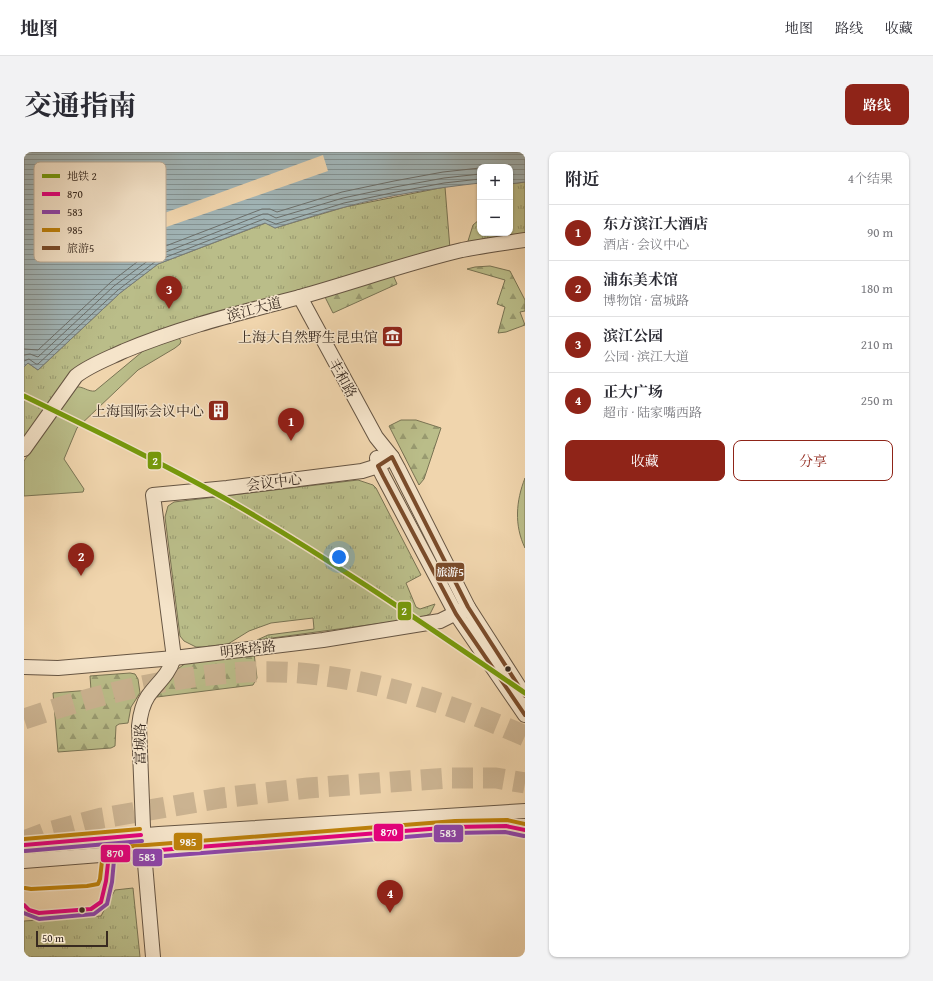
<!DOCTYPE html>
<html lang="zh">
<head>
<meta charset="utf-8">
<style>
	:root { --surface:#fff; --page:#f2f2f3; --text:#2b2b33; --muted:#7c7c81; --line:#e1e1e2; --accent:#8f2418 }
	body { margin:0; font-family:"Gentium Book Plus","Noto Serif SC",serif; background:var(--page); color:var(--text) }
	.controls { position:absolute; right:12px; top:12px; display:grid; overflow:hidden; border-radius:8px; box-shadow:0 1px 3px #0004 }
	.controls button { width:36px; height:36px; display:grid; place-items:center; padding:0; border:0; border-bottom:1px solid var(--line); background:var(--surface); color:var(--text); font:20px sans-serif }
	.scale { position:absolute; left:12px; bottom:10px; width:72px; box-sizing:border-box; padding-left:4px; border:2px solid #382a20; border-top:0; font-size:11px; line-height:14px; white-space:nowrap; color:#382a20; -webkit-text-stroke:3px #f5e4ca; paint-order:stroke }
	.you { position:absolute; left:315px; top:405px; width:14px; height:14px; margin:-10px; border:3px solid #fff; border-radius:50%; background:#1a73e8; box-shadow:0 0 0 6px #1a73e833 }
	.badge { display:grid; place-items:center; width:26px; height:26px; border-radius:50%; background:var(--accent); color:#fff; font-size:13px; font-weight:700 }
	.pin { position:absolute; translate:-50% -33px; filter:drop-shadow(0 1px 2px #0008) }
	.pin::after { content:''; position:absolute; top:21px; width:14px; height:12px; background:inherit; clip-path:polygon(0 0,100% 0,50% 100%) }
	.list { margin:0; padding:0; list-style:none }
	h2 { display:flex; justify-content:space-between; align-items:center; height:52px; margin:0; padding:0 16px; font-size:17px }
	h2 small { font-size:13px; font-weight:400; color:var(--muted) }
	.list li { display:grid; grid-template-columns:26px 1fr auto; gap:12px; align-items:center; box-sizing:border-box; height:56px; padding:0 16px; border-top:1px solid var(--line) }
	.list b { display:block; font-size:15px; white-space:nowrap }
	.list p { margin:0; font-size:13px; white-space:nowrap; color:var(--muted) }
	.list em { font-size:13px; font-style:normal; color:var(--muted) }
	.actions { display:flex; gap:8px; padding:12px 16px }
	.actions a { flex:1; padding:9px 0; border:1px solid var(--accent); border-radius:8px; text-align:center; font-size:14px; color:var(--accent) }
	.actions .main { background:var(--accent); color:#fff }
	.map { position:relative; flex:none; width:501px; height:805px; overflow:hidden; border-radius:8px }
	header { display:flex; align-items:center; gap:24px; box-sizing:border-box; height:56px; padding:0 20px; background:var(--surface); border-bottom:1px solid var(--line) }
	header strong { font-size:19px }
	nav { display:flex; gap:22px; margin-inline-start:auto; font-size:14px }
	.intro { display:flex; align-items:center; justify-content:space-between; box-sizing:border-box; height:96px; padding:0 24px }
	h1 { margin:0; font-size:28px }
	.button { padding:10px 18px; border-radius:8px; background:var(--accent); color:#fff; font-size:14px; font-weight:700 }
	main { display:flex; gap:24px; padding:0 24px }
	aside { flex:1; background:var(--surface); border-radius:8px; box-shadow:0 1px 3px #0004 }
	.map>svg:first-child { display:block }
	.grass { fill:#babd89; stroke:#797454 }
	.forest { fill:url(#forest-firs); stroke:#797454 }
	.park { fill:url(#park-tufts); stroke:#797454 }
	.water { fill:url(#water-rules); stroke:#777d7b }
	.pier { fill:#f0d5ad }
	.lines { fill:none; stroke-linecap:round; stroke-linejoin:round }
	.shore { stroke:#6c706c; stroke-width:1 }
	.highway-tunnel { stroke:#cbb391; stroke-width:21; stroke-dasharray:21 10; stroke-linecap:butt }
	.minor-casing { stroke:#665543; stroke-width:16 }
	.minor { stroke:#f5e4ca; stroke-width:14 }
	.bus-1-casing { stroke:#f5e4ca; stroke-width:7 }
	.bus-2-casing { stroke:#f5e4ca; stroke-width:7 }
	.bus-3-casing { stroke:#f5e4ca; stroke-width:7 }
	.bus-4-casing { stroke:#f5e4ca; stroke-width:7 }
	.bus-1 { stroke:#e5007d; stroke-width:4 }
	.bus-2 { stroke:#8e44ad; stroke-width:4 }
	.bus-3 { stroke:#be810a; stroke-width:4 }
	.bus-4 { stroke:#7a4b2a; stroke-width:4 }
	.metro-1-casing { stroke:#f5e4ca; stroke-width:8 }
	.metro-1 { stroke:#769a0b; stroke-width:5 }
	.bus-dot { fill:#382a20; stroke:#f5e4ca; stroke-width:1.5 }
	.labels { text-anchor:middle; stroke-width:3; stroke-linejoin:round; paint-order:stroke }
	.street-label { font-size:14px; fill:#382a20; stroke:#f5e4ca }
	.poi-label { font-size:14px; fill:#382a20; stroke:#f5e4ca; text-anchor:end }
	.key { fill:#f5e4ca; stroke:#bcac97; stroke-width:1 }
	.key-label { font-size:11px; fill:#382a20 }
	.line-badge { stroke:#f5e4ca; stroke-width:1.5 }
	.badge-label { font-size:11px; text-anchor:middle; font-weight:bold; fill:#fff }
</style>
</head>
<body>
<header>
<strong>地图</strong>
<nav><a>地图</a><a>路线</a><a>收藏</a></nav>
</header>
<div class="intro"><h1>交通指南</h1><a class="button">路线</a></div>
<main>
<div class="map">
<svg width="501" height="805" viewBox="0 0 501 805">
	<defs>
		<pattern id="forest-firs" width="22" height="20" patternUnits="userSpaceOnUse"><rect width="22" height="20" fill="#babd89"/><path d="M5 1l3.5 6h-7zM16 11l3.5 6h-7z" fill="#989a70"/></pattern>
		<pattern id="park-tufts" width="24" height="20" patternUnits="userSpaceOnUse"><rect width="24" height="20" fill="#babd89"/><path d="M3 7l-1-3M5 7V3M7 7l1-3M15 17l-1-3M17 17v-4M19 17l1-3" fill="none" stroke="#989a70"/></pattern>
		<pattern id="water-rules" width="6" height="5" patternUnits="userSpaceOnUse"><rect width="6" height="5" fill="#a1b5b7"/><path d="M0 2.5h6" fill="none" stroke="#849394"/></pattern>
	</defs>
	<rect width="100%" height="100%" fill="#f0d5ad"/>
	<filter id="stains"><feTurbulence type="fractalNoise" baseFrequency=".005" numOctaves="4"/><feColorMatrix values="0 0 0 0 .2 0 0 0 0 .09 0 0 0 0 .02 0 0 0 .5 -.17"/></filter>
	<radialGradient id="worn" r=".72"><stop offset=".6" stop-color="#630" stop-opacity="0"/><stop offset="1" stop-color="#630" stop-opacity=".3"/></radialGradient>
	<g class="grass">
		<path d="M155,186L157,189L156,192L151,196L114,218L53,276L40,307L60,337L59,340L0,344V309L42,246L52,235C59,234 64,240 71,239L124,195Z"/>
		<path d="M501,326V396C490,373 492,349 501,326Z"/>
	</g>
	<g class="forest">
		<polygon points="466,114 486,119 501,148 501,159 496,160 501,173 482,180 474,181 481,155 473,152 481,128 443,117 451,115"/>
		<polygon points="369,123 373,132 309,161 300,143"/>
		<polygon points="377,268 392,268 417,276 400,327 395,333 365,274"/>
		<polygon points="230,501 233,526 229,533 133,545 155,516 162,511"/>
		<polygon points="106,521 111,522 114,527 116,541 107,555 104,571 95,572 92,574 91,594 87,596 34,600 29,541 67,538 66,524"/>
	</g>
	<g class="park">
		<polygon points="501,30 501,84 448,92 444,89 449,73 456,67 456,81 486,81 486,32"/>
		<polygon points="421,35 426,97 82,200 0,289 0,215 4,211 14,218 96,141 134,112 242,71 251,76 321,55"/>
		<polygon points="334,328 349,333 352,336 397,423 382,431 392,455 396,457 411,452 406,462 396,466 233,488 244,483 290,477 289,466 247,471 225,479 204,492 179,495 172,495 160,489 156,484 141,365 144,354 150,350"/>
		<polygon points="109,736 116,805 0,805 0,769 77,764 91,738"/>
	</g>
	<path class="water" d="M0,0H501V30L486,32V15H456V31C411,36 365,43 321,55C297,61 274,69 251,76L241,71L134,112L96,141L14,218L4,211L0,215Z"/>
	<polygon class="pier" points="299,3 304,19 99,90 94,78"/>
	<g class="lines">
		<g class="shore">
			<polyline points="0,197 14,198 87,130 126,100 238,57 246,57 253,60 318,40 370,29 419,20 456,16"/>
			<polyline points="0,203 6,202 14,205 90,134 129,105 239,62 244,62 252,66 319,46 371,35 420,26 456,22"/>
			<polyline points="0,209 5,207 12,212 14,212 94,138 132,109 240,67 252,72 320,51 372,40 420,31 456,27"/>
		</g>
		<g class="highway-tunnel">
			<path d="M0,567C92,536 204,509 302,524C368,533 440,557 501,584"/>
			<polyline points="0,689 21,681 78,666 197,646 284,636 424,626 472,626 501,631"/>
		</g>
		<defs>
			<g id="minor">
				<polyline points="276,145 352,285 368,305 374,316 444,455 501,544"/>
				<path d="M0,297L52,224C66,213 83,207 100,199C157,175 216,161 276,145C330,130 383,111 438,98C459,94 480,91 501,88"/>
				<polyline points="353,306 354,314 359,324 432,462 501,563"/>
				<polyline points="0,515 34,516 150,506 299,488 416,469 444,455"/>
				<polyline points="0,693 135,682 501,659"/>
				<polyline points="0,709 431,675 501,674"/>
				<path d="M129,805L120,700L115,574C116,564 118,553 124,544C134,530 144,524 150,506L129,343L203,336L338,319L354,314L368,305"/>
			</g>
		</defs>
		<use href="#minor" class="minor-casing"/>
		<use href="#minor" class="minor"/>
		<defs>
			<g id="bus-1">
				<polyline points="0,693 117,683"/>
				<polyline points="0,753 5,758 15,761 67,757 77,750 82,729 85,702 431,675 482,674 501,678"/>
			</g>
			<g id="bus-2">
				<polyline points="1,699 118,689"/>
				<polyline points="0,761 15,767 70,762 83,752 88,730 90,708 431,681 481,680 500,684"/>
			</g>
			<g id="bus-3">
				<polyline points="0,687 116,677"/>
				<polyline points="1,736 7,737 63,734 74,732 76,727 79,700 84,696 431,669 483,668 501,672"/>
			</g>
			<polyline id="bus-4" points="501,544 444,455 368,305 354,314 359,324 432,462 501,563"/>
		</defs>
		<use href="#bus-1" class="bus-1-casing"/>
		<use href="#bus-2" class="bus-2-casing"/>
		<use href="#bus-3" class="bus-3-casing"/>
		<use href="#bus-4" class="bus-4-casing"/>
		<use href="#bus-1" class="bus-1"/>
		<use href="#bus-2" class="bus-2"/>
		<use href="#bus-3" class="bus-3"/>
		<use href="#bus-4" class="bus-4"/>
		<defs>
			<path id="metro-1" d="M0,244C68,277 136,310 202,347C305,406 403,474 501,541"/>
		</defs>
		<use href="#metro-1" class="metro-1-casing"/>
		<use href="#metro-1" class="metro-1"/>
	</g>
	<defs>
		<symbol id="museum-square" viewBox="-11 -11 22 22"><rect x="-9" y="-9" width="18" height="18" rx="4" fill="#8f2418" stroke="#f5e4ca"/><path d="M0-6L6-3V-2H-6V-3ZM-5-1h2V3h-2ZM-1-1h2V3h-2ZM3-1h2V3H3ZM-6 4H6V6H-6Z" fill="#fff"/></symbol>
		<symbol id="building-square" viewBox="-11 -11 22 22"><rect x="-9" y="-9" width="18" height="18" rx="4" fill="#8f2418" stroke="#f5e4ca"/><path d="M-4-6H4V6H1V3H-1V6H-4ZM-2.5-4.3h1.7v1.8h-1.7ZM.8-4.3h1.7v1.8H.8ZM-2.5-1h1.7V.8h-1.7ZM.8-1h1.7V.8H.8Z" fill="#fff"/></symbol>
	</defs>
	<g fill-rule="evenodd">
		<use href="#museum-square" x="356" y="172" width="25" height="25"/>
		<use href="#building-square" x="182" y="246" width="25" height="25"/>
	</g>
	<g class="bus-dot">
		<circle cx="484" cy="517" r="3.5"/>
		<circle cx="58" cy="758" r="3.5"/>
	</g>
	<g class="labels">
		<g class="street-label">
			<text transform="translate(230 157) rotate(-15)" y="5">滨江大道</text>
			<text transform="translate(319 226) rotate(61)" y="5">丰和路</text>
			<text transform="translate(250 330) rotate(-7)" y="5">会议中心</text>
			<text transform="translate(224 497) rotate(-7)" y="5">明珠塔路</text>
			<text transform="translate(116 592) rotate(-90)" y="5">富城路</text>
		</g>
		<g class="poi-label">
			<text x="354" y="190">上海大自然野生昆虫馆</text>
			<text x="180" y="264">上海国际会议中心</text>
		</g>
	</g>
	<rect x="10" y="10" width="132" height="100" rx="6" class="key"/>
	<rect x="18" y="22" width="18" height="4" fill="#769a0b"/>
	<rect x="18" y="40" width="18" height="4" fill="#e5007d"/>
	<rect x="18" y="58" width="18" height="4" fill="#8e44ad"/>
	<rect x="18" y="76" width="18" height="4" fill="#be810a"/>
	<rect x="18" y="94" width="18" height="4" fill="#7a4b2a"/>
	<g class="key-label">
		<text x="43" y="28">地铁 2</text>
		<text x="43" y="46">870</text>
		<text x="43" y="64">583</text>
		<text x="43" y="82">985</text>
		<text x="43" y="100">旅游5</text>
	</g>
	<g class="line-badge">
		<rect x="123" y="299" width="15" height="19" rx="4" fill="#769a0b"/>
		<rect x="411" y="410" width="30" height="20" rx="4" fill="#7a4b2a"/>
		<rect x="373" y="449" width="15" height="20" rx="4" fill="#769a0b"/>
		<rect x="349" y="671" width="31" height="19" rx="4" fill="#e5007d"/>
		<rect x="409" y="672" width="31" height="19" rx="4" fill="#8e44ad"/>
		<rect x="149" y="680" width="30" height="19" rx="4" fill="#be810a"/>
		<rect x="76" y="692" width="31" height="19" rx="4" fill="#e5007d"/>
		<rect x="108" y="696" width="31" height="19" rx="4" fill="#8e44ad"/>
	</g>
	<g class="badge-label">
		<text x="131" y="313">2</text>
		<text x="426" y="424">旅游5</text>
		<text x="380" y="463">2</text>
		<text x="365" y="684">870</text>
		<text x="424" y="685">583</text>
		<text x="164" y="694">985</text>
		<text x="91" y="705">870</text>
		<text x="123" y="709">583</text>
	</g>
	<rect width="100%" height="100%" filter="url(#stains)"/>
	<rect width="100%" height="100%" fill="url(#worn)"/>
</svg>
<div class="controls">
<button>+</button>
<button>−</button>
</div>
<div class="scale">50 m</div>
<div class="you"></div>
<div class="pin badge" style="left:267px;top:289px">1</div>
<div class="pin badge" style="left:57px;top:424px">2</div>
<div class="pin badge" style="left:145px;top:157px">3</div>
<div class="pin badge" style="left:366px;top:761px">4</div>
</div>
<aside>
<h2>附近<small>4个结果</small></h2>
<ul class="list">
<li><span class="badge">1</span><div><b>东方滨江大酒店</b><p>酒店 · 会议中心</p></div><em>90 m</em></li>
<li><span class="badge">2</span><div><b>浦东美术馆</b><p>博物馆 · 富城路</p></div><em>180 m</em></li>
<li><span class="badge">3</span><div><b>滨江公园</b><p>公园 · 滨江大道</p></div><em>210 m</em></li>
<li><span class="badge">4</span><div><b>正大广场</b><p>超市 · 陆家嘴西路</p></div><em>250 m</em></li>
</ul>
<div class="actions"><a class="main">收藏</a><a>分享</a></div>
</aside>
</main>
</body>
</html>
